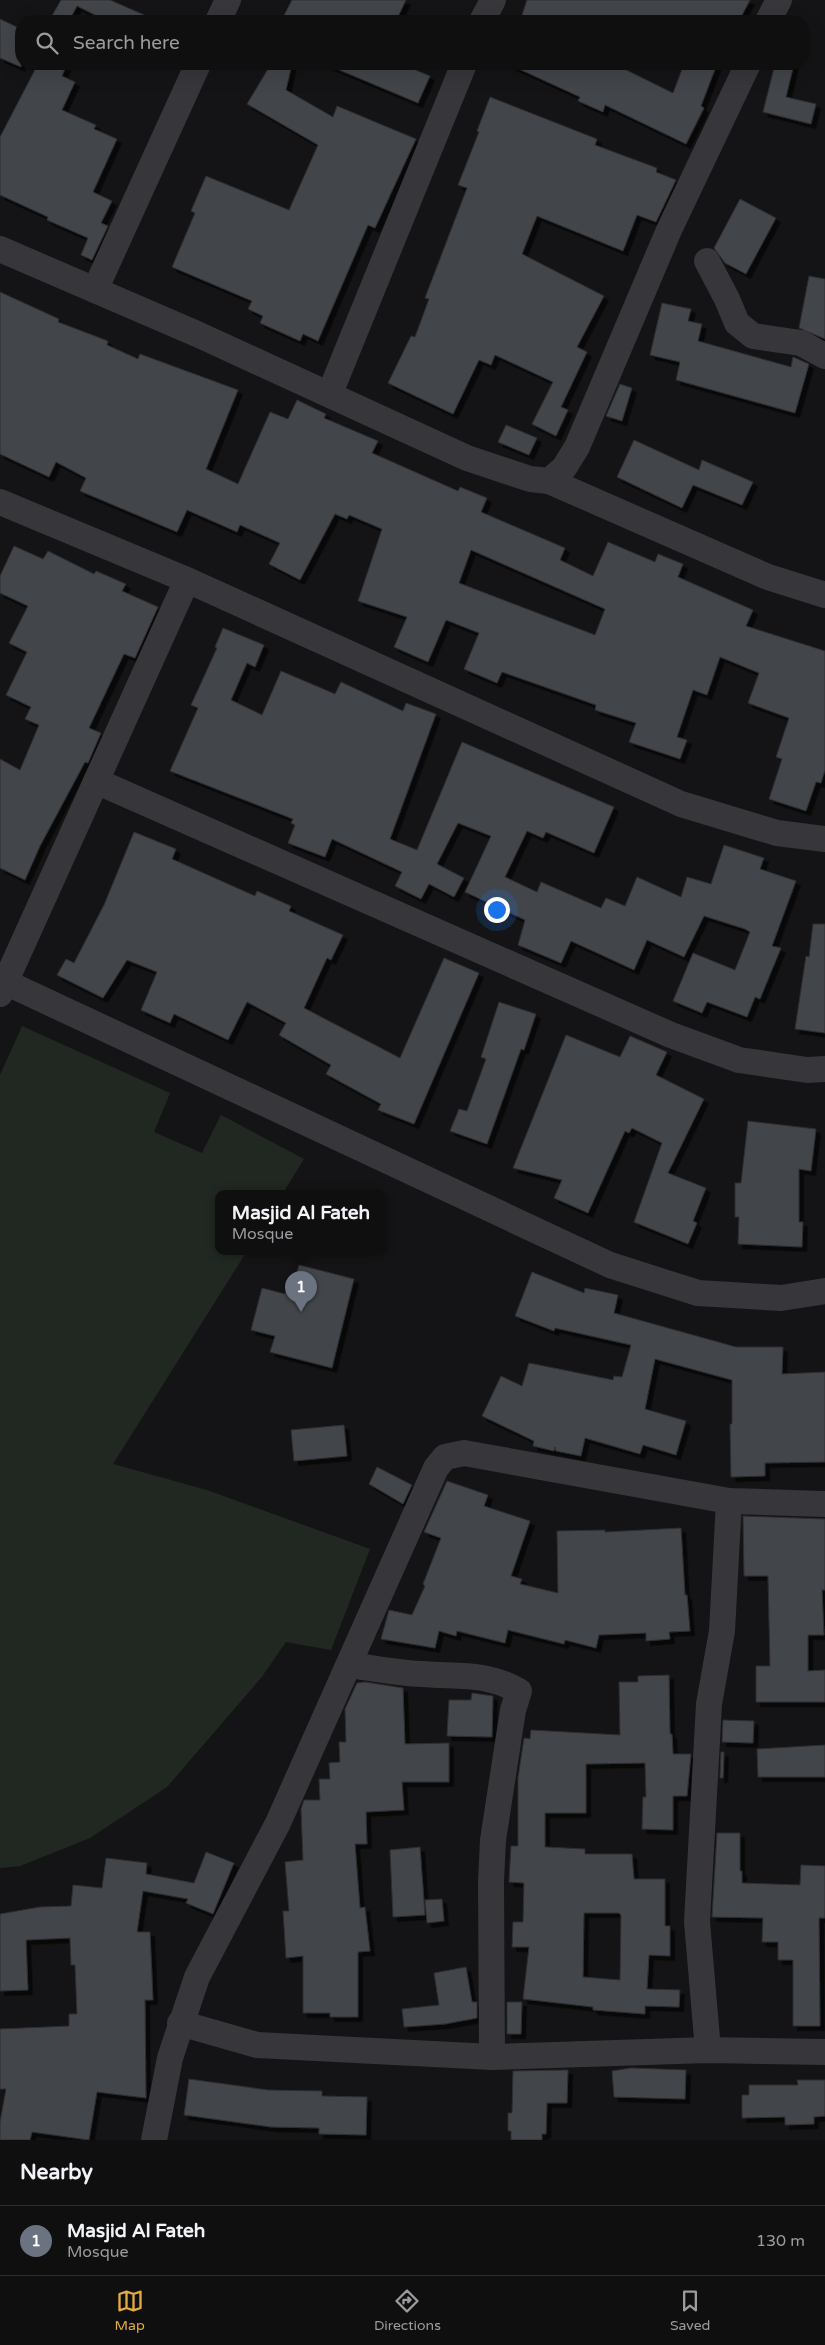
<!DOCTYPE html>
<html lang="en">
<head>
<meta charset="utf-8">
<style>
	:root { --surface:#0f0f10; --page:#181819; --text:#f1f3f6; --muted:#9b9c9f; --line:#2f2f30; --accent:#e3ab40 }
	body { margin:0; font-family:"Varela Round",sans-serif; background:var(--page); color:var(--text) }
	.you { position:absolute; left:496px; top:909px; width:18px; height:18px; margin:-12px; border:4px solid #fff; border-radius:50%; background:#1a73e8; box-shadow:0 0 0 8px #1a73e833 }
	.badge { display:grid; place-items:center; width:32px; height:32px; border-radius:50%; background:var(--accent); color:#fff; font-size:16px; font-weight:700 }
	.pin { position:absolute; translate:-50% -41px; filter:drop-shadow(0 1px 2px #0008) }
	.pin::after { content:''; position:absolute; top:26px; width:18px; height:15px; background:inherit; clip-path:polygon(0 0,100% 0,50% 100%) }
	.popup { position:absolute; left:215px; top:1190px; width:172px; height:65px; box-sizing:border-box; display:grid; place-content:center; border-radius:10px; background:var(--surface); filter:drop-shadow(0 1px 4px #0005); font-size:16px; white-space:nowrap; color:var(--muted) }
	.popup b { font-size:19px; color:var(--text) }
	.popup::after { content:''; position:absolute; left:50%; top:100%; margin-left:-10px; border:10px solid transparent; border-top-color:var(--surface) }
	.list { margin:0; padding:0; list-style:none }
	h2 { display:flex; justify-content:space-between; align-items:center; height:65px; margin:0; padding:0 20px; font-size:21px }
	h2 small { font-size:16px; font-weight:400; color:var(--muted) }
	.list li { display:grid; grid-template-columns:32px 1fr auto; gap:15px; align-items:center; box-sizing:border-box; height:70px; padding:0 20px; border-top:1px solid var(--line) }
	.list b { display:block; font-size:19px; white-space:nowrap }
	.list p { margin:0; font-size:16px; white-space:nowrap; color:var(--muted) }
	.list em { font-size:16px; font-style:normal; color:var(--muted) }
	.icon { flex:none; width:28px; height:28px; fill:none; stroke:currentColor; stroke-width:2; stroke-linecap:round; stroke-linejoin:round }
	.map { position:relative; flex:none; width:825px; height:2140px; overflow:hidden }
	.search { position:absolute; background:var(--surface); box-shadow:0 5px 20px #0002; left:15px; right:15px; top:15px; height:55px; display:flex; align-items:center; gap:12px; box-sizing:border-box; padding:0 18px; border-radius:20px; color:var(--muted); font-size:19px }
	.sheet { height:135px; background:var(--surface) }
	nav { display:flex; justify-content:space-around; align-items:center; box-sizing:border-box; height:70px; border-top:1px solid var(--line); background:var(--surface); font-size:14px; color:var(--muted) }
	nav a { display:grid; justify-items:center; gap:2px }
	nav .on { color:var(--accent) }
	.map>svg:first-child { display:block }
	.green { fill:#212822 }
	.building { fill:#434449; stroke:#2e2e32; fill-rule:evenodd; filter:url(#shadow) }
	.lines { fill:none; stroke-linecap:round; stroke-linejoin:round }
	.minor { stroke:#36363b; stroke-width:26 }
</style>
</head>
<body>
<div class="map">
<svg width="825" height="2140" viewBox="0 0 825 2140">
	<defs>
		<filter id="shadow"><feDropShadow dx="4.5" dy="4.5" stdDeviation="0" flood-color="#0009"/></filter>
	</defs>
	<rect width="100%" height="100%" fill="#141416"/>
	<polygon class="green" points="22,1026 170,1093 154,1132 202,1153 221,1115 304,1159 283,1193 218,1193 218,1251 247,1251 113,1464 207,1490 370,1549 331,1650 286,1642 261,1678 167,1787 90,1838 20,1866 0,1868 0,1075"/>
	<g class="building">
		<polygon points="61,0 110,0 158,21 107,21 77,6 69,21 49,21"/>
		<polygon points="292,0 406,0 396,21 281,21"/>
		<polygon points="527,0 750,0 739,21 520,21"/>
		<polygon points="0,19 21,29 21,67 0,58"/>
		<polygon points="38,64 67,64 62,76 75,82 62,110 96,125 94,129 117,139 93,192 112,201 101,223 108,226 92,260 81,255 88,238 47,220 48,217 0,195 0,137"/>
		<polygon points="271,64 292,64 286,90 333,117 337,106 416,139 375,228 368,225 318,341 303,334 300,341 260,323 263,316 248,309 252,301 172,267 195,213 191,211 206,176 289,210 318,145 247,104"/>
		<polygon points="325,64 401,64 430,76 418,103"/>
		<polygon points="508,64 614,64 673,93 684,64 717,64 701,106 704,108 686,144 605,105 603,112 578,101 580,97"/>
		<polygon points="775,64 794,64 786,97 816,104 811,124 763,112"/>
		<polygon points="490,97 597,139 595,145 657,168 656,172 676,180 656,222 637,215 623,251 537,216 522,254 604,296 577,347 587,352 561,407 568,410 556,436 532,424 553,382 495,355 491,365 479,360 453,414 388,383 411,336 415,337 429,299 425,298 467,188 458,185 479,132 477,131"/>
		<polygon points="740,199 776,218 746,274 725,263 714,248"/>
		<polygon points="809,276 825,279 825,339 799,328"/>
		<path d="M0,292L59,319L58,322L108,341L107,345L138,359L140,354L238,390L206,469L238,484L270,412L288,419L297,400L326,414L324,418L378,441L372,453L458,491L460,487L487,498L481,512L565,548L560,560L593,576L608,542L655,562L658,554L683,564L678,577L753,610L746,626L825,651V770L821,783L816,782L806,811L769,799L782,759L776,757L789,718L748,703L759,673L720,657L707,695L693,690L677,737L687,740L680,759L629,742L636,723L595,710L596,705L502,672L497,683L464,669L479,633L446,620L428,662L394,647L407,617L358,601L382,529L349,515L347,519L335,514L300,580L269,564L280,543L240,525L237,532L187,510L177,532L80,491L86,478L56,462L49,477L0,454ZM471,550L605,609L595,635L459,583Z"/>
		<polygon points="662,303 691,309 688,321 702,324 698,341 791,367 793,357 809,364 795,413 676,380 680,362 650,355"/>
		<polygon points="620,384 632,388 622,421 606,416"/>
		<polygon points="506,425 537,438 529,455 498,442"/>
		<polygon points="634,440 699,470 702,460 753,482 742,505 693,485 682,508 617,477"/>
		<polygon points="14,546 43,559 48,551 94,574 96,571 126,584 122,591 158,607 135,658 124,654 89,728 101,733 88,763 85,762 40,846 25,880 0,868 0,759 20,770 39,725 25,719 31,707 6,695 27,652 9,643 28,606 0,593 0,576"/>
		<polygon points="223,628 264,645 255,667 247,663 231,700 262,715 281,671 335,694 341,682 403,711 406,703 436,714 390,839 417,850 462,742 614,807 594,853 546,832 543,838 527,831 505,877 537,892 541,882 601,908 606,898 625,906 637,877 681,897 687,877 711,884 724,845 764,858 760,869 796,881 772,946 781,948 760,999 755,997 747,1017 707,1002 702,1013 673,1001 693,953 735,970 750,932 745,929 704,916 684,957 647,940 634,970 571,941 561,963 518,945 525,920 465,892 491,836 458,823 437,864 464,878 454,897 429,884 421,899 395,886 402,872 332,839 325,857 288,843 295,825 291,823 293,819 170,771 198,708 191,705 217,648 215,647"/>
		<polygon points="134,832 176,849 172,859 255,896 257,891 291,906 289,911 343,935 331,960 327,958 304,1008 400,1058 444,958 479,973 414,1124 378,1110 381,1104 326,1074 331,1065 279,1035 286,1023 247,1002 228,1040 174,1014 170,1023 141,1010 157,972 127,960 103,998 57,975 66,959 74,963 104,905"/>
		<polygon points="813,924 825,924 825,1033 795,1029 806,956 809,957"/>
		<polygon points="499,1002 536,1014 524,1050 521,1049 487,1144 450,1131 459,1109 467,1111 486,1059 481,1057"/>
		<polygon points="566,1035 620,1057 630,1036 667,1052 656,1075 704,1099 668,1173 706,1188 693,1221 697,1223 688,1244 634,1222 662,1143 632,1128 629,1133 625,1131 588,1213 554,1198 562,1180 513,1168"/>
		<polygon points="748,1121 816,1129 811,1171 799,1169 799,1222 803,1222 802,1247 738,1244 739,1217 735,1217 735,1183 741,1183"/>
		<polygon points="299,1265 354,1279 332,1368 270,1352 275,1336 251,1330 262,1288 285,1294 289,1279 295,1280"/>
		<polygon points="532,1272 584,1293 585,1288 618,1295 614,1313 736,1347 783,1347 782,1374 825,1372 825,1462 765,1463 765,1476 731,1477 730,1424 732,1424 732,1380 655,1359 645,1409 686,1421 676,1455 643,1445 640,1454 585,1438 581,1456 556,1451 555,1447 554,1451 533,1446 534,1441 482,1416 501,1376 522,1386 529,1363 613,1380 614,1376 622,1377 631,1345 555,1328 554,1331 515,1316"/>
		<polygon points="344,1425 347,1456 294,1461 291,1430"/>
		<polygon points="377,1467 412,1485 403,1504 369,1484"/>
		<polygon points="447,1481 488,1495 484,1506 530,1521 511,1576 522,1579 520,1584 558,1593 557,1531 605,1530 605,1532 681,1528 685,1595 687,1595 690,1631 669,1632 670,1639 646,1641 646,1633 599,1635 596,1648 565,1640 564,1644 508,1630 505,1643 457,1631 456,1636 439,1631 435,1648 381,1639 389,1610 412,1615 425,1586 423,1584 441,1538 424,1532"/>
		<polygon points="743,1516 825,1519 825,1590 822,1590 824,1635 808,1635 808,1671 825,1670 825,1702 756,1702 756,1666 770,1666 768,1576 744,1576"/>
		<path d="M669,1675L670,1734H672L673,1754H691L687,1796H673V1830L642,1829L643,1797H646L645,1763L586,1764V1813H545V1847L585,1849V1854H632L634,1879H665V1926H670V1956L649,1955L647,1989L680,1990L679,2007L645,2006V2014L593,2010V2007L523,1999L529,1947H512L513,1922H523L524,1883L509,1882L511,1846H518V1778L524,1738L530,1739L531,1730L620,1735L619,1682H638V1676ZM584,1913H619L621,1915L620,1980L583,1977Z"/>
		<polygon points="365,1682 403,1688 405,1744 449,1743 449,1782 402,1782 404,1810 366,1812 367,1844 355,1844 360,1908 365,1907 370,1951 358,1952 358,2017 330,2017 330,2013 303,2013 303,1956 286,1958 283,1911 289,1911 285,1862 303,1860 301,1809 304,1800 320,1800 319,1779 330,1779 329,1763 340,1762 339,1742 346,1742 345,1709 357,1683"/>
		<polygon points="472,1693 493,1696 492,1737 447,1736 449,1700 471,1700"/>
		<polygon points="723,1720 754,1721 753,1743 722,1742"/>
		<polygon points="825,1745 825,1777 758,1777 757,1749"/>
		<polygon points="721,1752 724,1752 723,1778 720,1778"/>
		<polygon points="717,1833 740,1833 740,1871 742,1871 742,1883 800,1885 801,1865 825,1866 825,1918 819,1918 820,2026 793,2026 793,1960 778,1960 778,1942 762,1942 763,1918 712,1917"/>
		<polygon points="420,1847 425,1915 393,1917 390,1850"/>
		<polygon points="206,1852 234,1863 213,1914 186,1903 188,1899 143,1891 137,1932 150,1932 153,2000 145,2000 146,2098 97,2092 89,2140 32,2132 30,2140 0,2140 0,2122 6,2089 0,2089 0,2029 69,2026 69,2014 77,2014 75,1965 71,1965 70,1938 26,1940 28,1990 0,1991 0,1914 40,1907 71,1906 73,1885 102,1888 106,1858 147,1863 146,1874 194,1883"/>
		<polygon points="442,1899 444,1921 427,1923 425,1900"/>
		<polygon points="466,1967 472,2002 477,2002 477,2018 445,2024 404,2027 402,2009 439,2005 434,1973"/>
		<polygon points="507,2002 522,2002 521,2034 507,2034"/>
		<polygon points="631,2068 686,2070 685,2099 614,2097 612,2071"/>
		<polygon points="568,2070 567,2103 547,2103 546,2134 542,2134 542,2140 511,2140 511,2131 508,2131 508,2113 512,2113 513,2071"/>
		<polygon points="189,2079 268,2090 322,2091 322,2096 367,2097 366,2135 319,2134 319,2128 271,2127 184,2115"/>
		<polygon points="797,2080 825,2080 825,2116 814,2117 814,2124 785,2125 785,2117 742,2118 742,2095 749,2095 749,2085 798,2085"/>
	</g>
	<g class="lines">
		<g class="minor">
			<polyline points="218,21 228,0"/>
			<polyline points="482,21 493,0"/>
			<polyline points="768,21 779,0"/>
			<polyline points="0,249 197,334 467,458 530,479 549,481 564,468 577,447 669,230 748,64"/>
			<polyline points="707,261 727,299 737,323 753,336 801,343 825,356"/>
			<polyline points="95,290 198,64"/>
			<polyline points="330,393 464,64"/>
			<polyline points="549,481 768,577 825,595"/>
			<polyline points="0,502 187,580 681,804 777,833 825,839"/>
			<polyline points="96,781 671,1035 739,1060 807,1070 825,1069"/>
			<polyline points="5,982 610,1265 698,1293 781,1298 825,1291"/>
			<polyline points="0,994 187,580"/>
			<path d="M349,1665C373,1668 398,1673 422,1674C459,1677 485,1672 519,1691L513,1710L493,1840L491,1881L492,2057"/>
			<polyline points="180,2023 257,2045 492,2057 708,2050 825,2052"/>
			<polyline points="708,2050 697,1922 709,1704 722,1631 729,1501"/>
			<polyline points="154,2140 170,2058 197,1977 278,1823 436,1468 445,1457 464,1453 729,1501 825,1504"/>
		</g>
	</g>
</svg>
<div class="you"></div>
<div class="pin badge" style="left:301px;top:1312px;background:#6b7280">1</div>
<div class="popup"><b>Masjid Al Fateh</b>Mosque</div>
<div class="search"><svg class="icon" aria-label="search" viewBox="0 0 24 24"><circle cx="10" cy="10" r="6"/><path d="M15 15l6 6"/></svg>Search here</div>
</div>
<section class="sheet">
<h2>Nearby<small></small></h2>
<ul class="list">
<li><span class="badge" style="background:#6b7280">1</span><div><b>Masjid Al Fateh</b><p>Mosque</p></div><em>130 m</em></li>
</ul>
</section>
<nav>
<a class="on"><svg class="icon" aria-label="map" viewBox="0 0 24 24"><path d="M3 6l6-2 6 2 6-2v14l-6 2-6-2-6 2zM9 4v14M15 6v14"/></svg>Map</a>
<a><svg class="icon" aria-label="directions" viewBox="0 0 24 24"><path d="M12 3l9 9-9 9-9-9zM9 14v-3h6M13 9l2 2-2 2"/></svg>Directions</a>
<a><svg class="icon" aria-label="saved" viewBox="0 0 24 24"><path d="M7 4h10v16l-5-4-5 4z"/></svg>Saved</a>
</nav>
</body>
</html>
